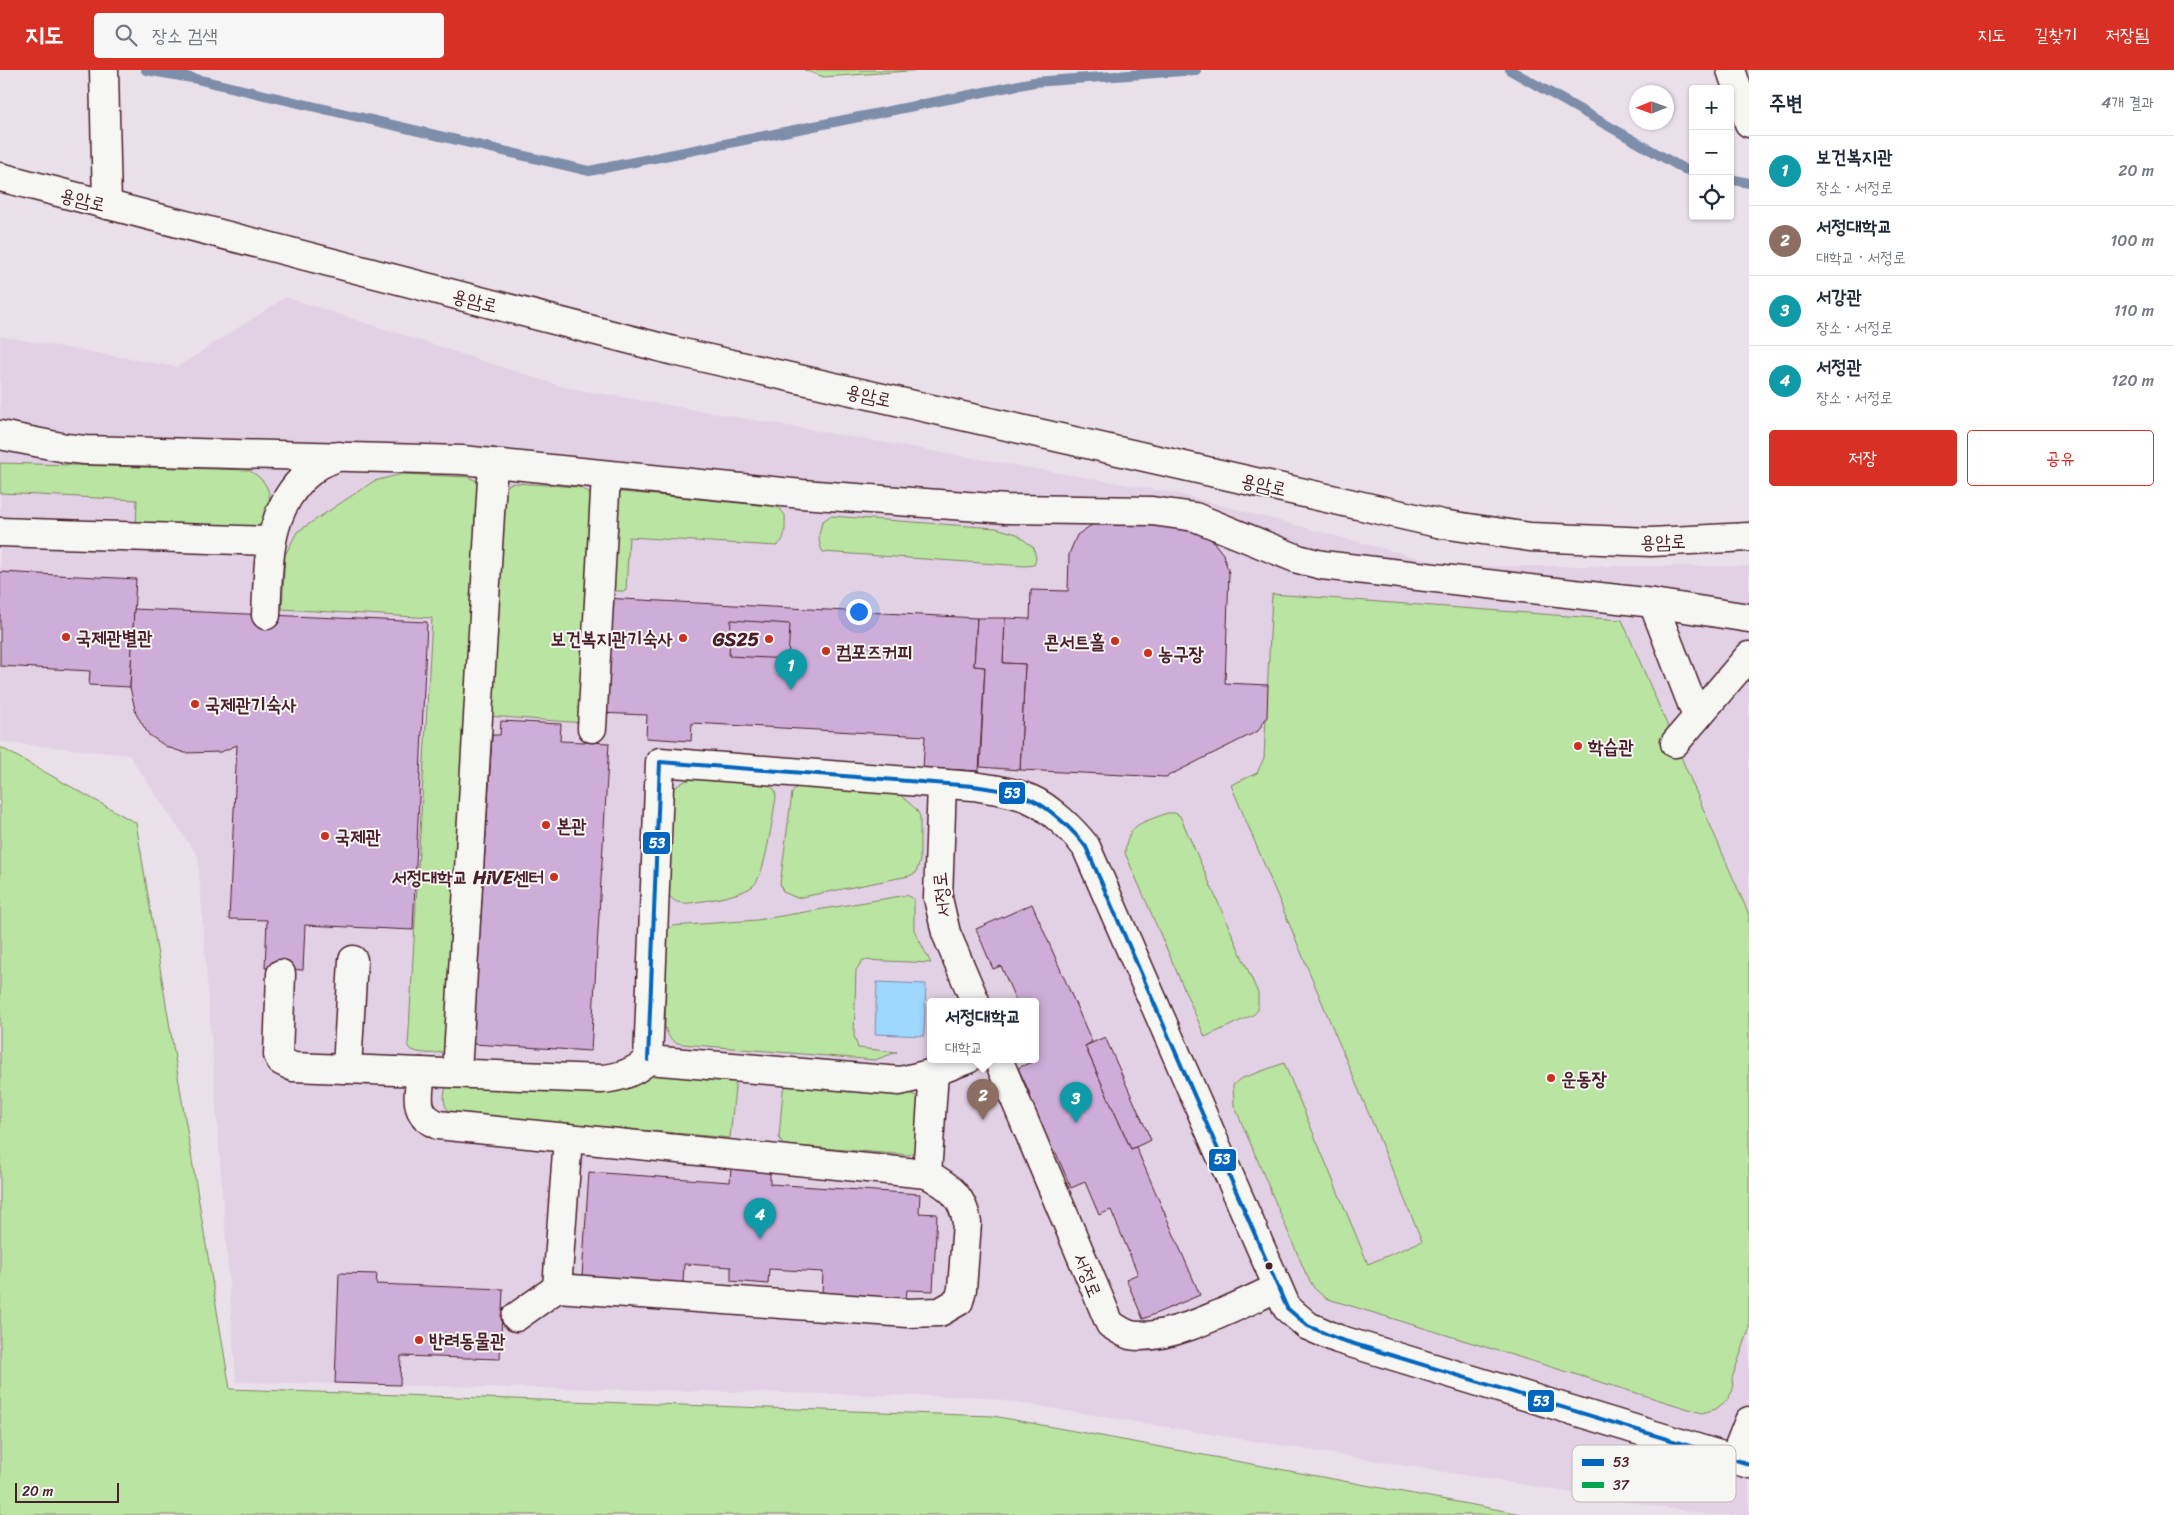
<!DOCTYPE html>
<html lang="ko">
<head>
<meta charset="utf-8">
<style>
	:root { --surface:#fff; --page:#f6f6f7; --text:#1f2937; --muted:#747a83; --line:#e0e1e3; --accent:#d93025 }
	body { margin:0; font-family:Sriracha,"Poor Story",sans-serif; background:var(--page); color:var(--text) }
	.controls { position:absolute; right:15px; top:15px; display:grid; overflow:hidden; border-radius:5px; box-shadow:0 1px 4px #0004 }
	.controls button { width:45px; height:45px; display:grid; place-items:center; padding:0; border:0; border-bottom:1px solid var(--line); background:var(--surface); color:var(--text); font:25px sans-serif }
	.compass { position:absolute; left:1629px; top:15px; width:45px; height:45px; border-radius:50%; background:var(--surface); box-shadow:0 1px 4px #0004; rotate:269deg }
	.scale { position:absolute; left:15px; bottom:12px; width:104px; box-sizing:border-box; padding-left:5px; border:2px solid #4a1f2b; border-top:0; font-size:14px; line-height:18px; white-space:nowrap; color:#4a1f2b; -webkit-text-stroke:4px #f6f6f2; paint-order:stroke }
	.you { position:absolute; left:858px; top:541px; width:18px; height:18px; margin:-12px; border:4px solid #fff; border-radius:50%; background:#1a73e8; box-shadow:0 0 0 8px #1a73e833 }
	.badge { display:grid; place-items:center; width:32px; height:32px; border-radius:50%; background:var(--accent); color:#fff; font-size:16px; font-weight:700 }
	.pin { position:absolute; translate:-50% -41px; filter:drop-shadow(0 1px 2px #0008) }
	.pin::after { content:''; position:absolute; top:26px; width:18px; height:15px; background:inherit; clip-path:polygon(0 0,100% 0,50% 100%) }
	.popup { position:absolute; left:927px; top:928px; width:112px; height:65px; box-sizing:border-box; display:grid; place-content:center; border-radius:5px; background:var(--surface); filter:drop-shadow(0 1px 4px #0005); font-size:16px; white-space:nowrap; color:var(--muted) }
	.popup b { font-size:19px; color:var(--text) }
	.popup::after { content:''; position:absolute; left:50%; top:100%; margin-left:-10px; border:10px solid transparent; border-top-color:var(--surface) }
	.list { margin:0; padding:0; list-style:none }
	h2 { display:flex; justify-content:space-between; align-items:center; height:65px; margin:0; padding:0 20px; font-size:21px }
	h2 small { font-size:16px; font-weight:400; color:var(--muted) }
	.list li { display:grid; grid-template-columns:32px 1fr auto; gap:15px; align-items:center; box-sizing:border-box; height:70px; padding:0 20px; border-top:1px solid var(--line) }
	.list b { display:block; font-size:19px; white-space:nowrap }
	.list p { margin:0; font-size:16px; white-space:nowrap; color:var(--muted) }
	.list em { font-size:16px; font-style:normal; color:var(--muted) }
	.actions { display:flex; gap:10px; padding:15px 20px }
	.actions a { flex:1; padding:11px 0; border:1px solid var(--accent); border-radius:5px; text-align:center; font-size:18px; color:var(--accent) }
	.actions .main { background:var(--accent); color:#fff }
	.icon { flex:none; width:28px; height:28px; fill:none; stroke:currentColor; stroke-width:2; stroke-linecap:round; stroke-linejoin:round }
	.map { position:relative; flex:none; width:1749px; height:1445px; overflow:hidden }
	header { display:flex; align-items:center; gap:30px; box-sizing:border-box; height:70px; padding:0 25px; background:var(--accent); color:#fff }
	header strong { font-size:24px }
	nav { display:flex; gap:28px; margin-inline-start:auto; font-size:18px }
	.search { width:350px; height:45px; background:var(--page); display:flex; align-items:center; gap:12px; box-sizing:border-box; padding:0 18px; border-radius:5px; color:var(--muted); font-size:19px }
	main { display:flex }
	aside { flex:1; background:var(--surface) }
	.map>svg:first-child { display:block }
	.built { fill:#e2d1e5; fill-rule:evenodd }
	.green { fill:#b9e4a1; stroke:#828266 }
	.water { fill:#9fd7fe; stroke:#7d8daa }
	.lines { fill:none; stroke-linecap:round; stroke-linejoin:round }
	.stream { stroke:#7d8daa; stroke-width:10 }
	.building { fill:#ceadd8; stroke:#4a1f2b }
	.minor-casing { stroke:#4a1f2b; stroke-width:31 }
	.highway-casing { stroke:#4a1f2b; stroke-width:31 }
	.minor { stroke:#f6f6f2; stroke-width:28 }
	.highway { stroke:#f6f6f2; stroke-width:28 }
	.bus-1-casing { stroke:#f6f6f2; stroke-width:8 }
	.bus-1 { stroke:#0065bd; stroke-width:4 }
	.poi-dot { fill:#c8321e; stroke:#f6f6f2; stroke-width:2 }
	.bus-dot { fill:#4a1f2b; stroke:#f6f6f2; stroke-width:2 }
	.labels { text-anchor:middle; stroke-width:4; stroke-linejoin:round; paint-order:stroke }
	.street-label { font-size:19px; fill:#4a1f2b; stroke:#f6f6f2 }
	.poi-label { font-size:19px; font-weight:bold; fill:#4a1f2b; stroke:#f6f6f2; text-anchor:start }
	.key { fill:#f6f6f2; stroke:#c2b6b6; stroke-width:1 }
	.key-label { font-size:14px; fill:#4a1f2b }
	.line-badge { stroke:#f6f6f2; stroke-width:2 }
	.badge-label { font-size:14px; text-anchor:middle; font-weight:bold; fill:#fff }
</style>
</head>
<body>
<header>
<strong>지도</strong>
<div class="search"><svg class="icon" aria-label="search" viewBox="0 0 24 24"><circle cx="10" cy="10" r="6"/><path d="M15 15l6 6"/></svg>장소 검색</div>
<nav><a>지도</a><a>길찾기</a><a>저장됨</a></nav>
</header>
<main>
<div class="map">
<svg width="1749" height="1445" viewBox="0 0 1749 1445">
	<rect width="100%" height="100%" fill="#eae0ea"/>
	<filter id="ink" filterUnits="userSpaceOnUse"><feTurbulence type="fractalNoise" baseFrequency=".02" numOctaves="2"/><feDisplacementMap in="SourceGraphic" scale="10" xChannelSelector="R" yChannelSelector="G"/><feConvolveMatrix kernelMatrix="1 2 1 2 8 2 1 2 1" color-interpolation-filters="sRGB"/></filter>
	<g filter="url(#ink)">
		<path class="built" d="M286,227L564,317L1175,423L1449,496H1749V1445H1710L981,1327L236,1312L198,787L129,685L0,672V266L177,297ZM930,931H1036V989H930Z"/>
		<g class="green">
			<polygon points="804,0 923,0 824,7"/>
			<path d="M0,393L248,400C277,415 271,435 262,460L136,458L137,430L0,423Z"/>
			<path d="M402,404L468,407L475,410L481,416L450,979C441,985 415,985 408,977L432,548L282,539L285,485L297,462L374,411Z"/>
			<polygon points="515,413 578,417 587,421 592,427 584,653 488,646 503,424 509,414"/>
			<path d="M622,422L771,435L779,438L785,445C785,455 787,471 776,476L629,467L626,521H606L619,423Z"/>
			<path d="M830,446L996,458L1017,464L1034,478L1036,489L1034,495L1025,496L823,482C817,472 819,463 822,452Z"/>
			<polygon points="1272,524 1622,550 1749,845 1749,1260 1732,1308 1733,1320 1727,1330 1716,1339 1702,1343 1325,1228 1314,1218 1306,1204 1234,1035 1233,1015 1240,1009 1284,993 1368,1194 1422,1171 1231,715 1257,703 1264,688"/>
			<polygon points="0,677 136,753 230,1319 993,1346 1527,1445 0,1445"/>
			<path d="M693,709L769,715L775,720L776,727C773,745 765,807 753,816C742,825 711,830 697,832C686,834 673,835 668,823L672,719L685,711Z"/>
			<polygon points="798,715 899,724 916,739 920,746 920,791 916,803 909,806 797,828 783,822 780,814 792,723"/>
			<path d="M1167,743H1175L1180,746L1258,923V940L1253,945L1205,967L1125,783C1128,752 1141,754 1167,743Z"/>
			<path d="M907,825L914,829V860L931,893L863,890L856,900L854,966L858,978L897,982L875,990L682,974C671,972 668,967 665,957L667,861L672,856L757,850Z"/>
			<path d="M651,999L736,1008L730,1068L451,1043C442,1036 443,1025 447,1014Z"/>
			<polygon points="790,1013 912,1024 919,1028 916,1081 909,1085 783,1075 779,1067 783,1020"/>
		</g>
		<polygon class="water" points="877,912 926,914 924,966 875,964"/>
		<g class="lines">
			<g class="stream">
				<polyline points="146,0 192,8 589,101 1034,12 1196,0"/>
				<polyline points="1510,0 1684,99 1693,101"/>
				<polyline points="1730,109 1749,113"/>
			</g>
		</g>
		<g class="building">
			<polygon points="1186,453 1212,470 1223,484 1229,503 1225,613 1268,615 1267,647 1258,661 1166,707 1020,700 1025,594 1003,593 1005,548 1030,549 1031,520 1068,521 1069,484 1077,465 1093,454"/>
			<polygon points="0,502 136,509 130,617 89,615 90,601 0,596"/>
			<polygon points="604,528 977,548 974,596 985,597 979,701 923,698 925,666 692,653 691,671 646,668 647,645 598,643"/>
			<polygon points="134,539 427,552 413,860 305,855 303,900 265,898 267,850 229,849 237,675 221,682 185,683 167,677 149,665 136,644 130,617"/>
			<polygon points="977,548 1005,548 1003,593 1025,594 1020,700 980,697 985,597 974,596"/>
			<polygon points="731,550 790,554 788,589 729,586"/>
			<polygon points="501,651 561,654 560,671 609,673 591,981 473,974 492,665 500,665"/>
			<polygon points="1032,834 1092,972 1085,976 1131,1079 1136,1077 1200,1225 1143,1249 1126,1209 1138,1204 1111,1140 1099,1145 1085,1112 1071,1118 1056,1083 1047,1087 1022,1030 1031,1026 1018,998 1031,992 1030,989 1036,989 1036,931 1016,931 1001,896 993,899 976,859"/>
			<polygon points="1105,967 1151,1070 1131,1079 1085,976"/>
			<polygon points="731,1096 770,1099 770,1114 920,1124 919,1143 937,1144 933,1221 907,1220 906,1229 822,1223 823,1202 769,1199 768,1214 731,1211 731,1197 684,1194 683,1213 582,1206 589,1102 730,1112"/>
			<polygon points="339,1203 377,1204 376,1214 503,1219 500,1289 401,1286 400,1315 335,1313"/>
		</g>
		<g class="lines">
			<defs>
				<g id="minor">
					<polyline points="104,0 107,135"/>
					<polyline points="0,107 674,281 1442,454 1530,467 1651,472 1749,467"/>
					<polyline points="0,365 66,378 85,380 462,390 802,424 1007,439 1152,441 1195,447 1298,489 1322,495 1653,533 1749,548"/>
					<polyline points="0,462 270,471"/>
					<polyline points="1653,533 1697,647"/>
					<path d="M266,545C269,491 266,434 315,398C321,393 331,390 339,386"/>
					<polyline points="592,658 606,405"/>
					<polyline points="1675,673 1749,586"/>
					<polyline points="942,714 938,828 946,863 975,931"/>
					<path d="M281,904L278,985L281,991L293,997L601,1009C619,1008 634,1003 648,990L900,1011L929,1004L968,989"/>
					<path d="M998,989L1110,1254C1116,1258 1123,1263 1130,1265C1169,1273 1240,1234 1277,1218"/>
					<path d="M648,990L660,692L973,716C992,719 1012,721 1030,729C1049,737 1074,761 1086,777L1287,1238L1308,1256L1338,1269L1749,1394"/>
					<polyline points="347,999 353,890"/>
					<path d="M421,1002C419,1025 412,1044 438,1055L927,1104C949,1116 963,1126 967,1153L962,1219L959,1231L940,1242L908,1243L557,1218L516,1247"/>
					<polyline points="457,1003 493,393"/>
					<polyline points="927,1104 934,1002"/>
					<polyline points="557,1218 568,1068"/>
					<polyline points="1734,1389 1749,1351"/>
				</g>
				<polyline id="highway" points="1731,0 1749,53"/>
			</defs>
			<use href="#minor" class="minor-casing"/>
			<use href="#highway" class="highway-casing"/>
			<use href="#minor" class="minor"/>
			<use href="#highway" class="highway"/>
			<defs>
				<path id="bus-1" d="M648,990L660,692L973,716C992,719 1012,721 1030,729C1049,737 1074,761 1086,777L1287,1238L1308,1256L1338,1269L1749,1394"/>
			</defs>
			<use href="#bus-1" class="bus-1-casing"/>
			<use href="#bus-1" class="bus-1"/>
		</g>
	</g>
	<g class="poi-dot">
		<circle cx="66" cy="567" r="5"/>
		<circle cx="683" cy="568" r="5"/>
		<circle cx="769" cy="569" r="5"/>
		<circle cx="1115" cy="571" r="5"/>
		<circle cx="826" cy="581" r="5"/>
		<circle cx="1148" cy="583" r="5"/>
		<circle cx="195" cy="634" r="5"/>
		<circle cx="1578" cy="676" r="5"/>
		<circle cx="546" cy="755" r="5"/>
		<circle cx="325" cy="766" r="5"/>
		<circle cx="554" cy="807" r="5"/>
		<circle cx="1551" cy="1008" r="5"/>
		<circle cx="419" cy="1270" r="5"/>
	</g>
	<circle class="bus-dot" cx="1269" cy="1196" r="4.5"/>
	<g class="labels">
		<g class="street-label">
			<text transform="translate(83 129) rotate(14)" y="7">용암로</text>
			<text transform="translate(475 230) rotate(14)" y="7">용암로</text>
			<text transform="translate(869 325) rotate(13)" y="7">용암로</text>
			<text transform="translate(1264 414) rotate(13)" y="7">용암로</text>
			<text transform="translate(1663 471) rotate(-1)" y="7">용암로</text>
			<text transform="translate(941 825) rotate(-96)" y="7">서정로</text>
			<text transform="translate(1088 1205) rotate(68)" y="7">서정로</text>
		</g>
		<g class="poi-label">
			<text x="76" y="574">국제관별관</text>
			<text x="673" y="575" text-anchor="end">보건복지관기숙사</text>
			<text x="759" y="576" text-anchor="end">GS25</text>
			<text x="1105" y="578" text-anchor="end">콘서트홀</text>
			<text x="836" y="588">컴포즈커피</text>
			<text x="1158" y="590">농구장</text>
			<text x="205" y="641">국제관기숙사</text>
			<text x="1588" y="683">학습관</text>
			<text x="556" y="762">본관</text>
			<text x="335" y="773">국제관</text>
			<text x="544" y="814" text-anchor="end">서정대학교 HiVE센터</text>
			<text x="1561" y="1015">운동장</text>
			<text x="429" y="1277">반려동물관</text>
		</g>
	</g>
	<rect x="1572" y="1375" width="164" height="57" rx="8" class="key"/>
	<rect x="1582" y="1389" width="22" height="7" fill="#0065bd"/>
	<rect x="1582" y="1412" width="22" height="6" fill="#00a651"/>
	<g class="key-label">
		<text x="1613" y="1397">53</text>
		<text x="1613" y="1420">37</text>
	</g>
	<g class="line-badge">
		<rect x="998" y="711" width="28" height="24" rx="5" fill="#0065bd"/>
		<rect x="642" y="761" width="29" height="24" rx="5" fill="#0065bd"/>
		<rect x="1208" y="1078" width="29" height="24" rx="5" fill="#0065bd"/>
		<rect x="1527" y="1319" width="28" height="24" rx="5" fill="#0065bd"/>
	</g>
	<g class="badge-label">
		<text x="1012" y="728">53</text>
		<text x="657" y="778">53</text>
		<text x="1222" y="1094">53</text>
		<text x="1541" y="1336">53</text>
	</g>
</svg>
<div class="controls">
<button>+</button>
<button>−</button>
<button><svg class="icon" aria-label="locate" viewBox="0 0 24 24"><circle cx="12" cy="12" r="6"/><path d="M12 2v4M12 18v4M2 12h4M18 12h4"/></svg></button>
</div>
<svg class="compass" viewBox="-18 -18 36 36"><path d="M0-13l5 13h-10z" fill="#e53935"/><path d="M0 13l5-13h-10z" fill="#747a83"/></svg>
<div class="scale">20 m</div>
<div class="you"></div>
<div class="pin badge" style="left:791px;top:620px;background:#0f9aa8">1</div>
<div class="pin badge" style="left:983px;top:1050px;background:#8d6e63">2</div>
<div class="popup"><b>서정대학교</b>대학교</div>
<div class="pin badge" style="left:1076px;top:1053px;background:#0f9aa8">3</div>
<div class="pin badge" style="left:760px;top:1169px;background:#0f9aa8">4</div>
</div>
<aside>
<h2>주변<small>4개 결과</small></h2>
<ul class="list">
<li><span class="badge" style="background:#0f9aa8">1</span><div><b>보건복지관</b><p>장소 · 서정로</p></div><em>20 m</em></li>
<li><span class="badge" style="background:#8d6e63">2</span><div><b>서정대학교</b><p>대학교 · 서정로</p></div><em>100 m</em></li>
<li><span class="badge" style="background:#0f9aa8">3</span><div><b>서강관</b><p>장소 · 서정로</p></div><em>110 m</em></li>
<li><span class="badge" style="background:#0f9aa8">4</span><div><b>서정관</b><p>장소 · 서정로</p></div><em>120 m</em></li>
</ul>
<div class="actions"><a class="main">저장</a><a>공유</a></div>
</aside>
</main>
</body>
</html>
